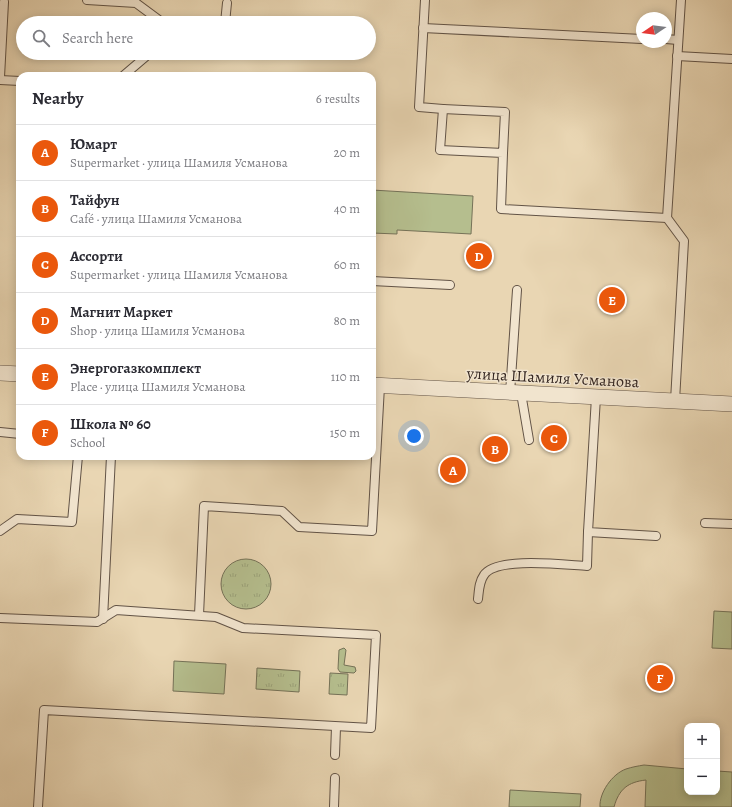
<!DOCTYPE html>
<html lang="en">
<head>
<meta charset="utf-8">
<style>
	:root { --surface:#fff; --page:#f2f2f3; --text:#2b2b33; --muted:#7c7c81; --line:#e1e1e2; --accent:#ea580c }
	body { margin:0; font-family:Alegreya,serif; background:var(--page); color:var(--text) }
	.controls { position:absolute; right:12px; bottom:12px; display:grid; overflow:hidden; border-radius:8px; box-shadow:0 2px 10px #0003 }
	.controls button { width:36px; height:36px; display:grid; place-items:center; padding:0; border:0; border-bottom:1px solid var(--line); background:var(--surface); color:var(--text); font:20px sans-serif }
	.compass { position:absolute; left:636px; top:12px; width:36px; height:36px; border-radius:50%; background:var(--surface); box-shadow:0 2px 10px #0003; rotate:257deg }
	.you { position:absolute; left:414px; top:436px; width:14px; height:14px; margin:-10px; border:3px solid #fff; border-radius:50%; background:#1a73e8; box-shadow:0 0 0 6px #1a73e833 }
	.badge { display:grid; place-items:center; width:26px; height:26px; border-radius:50%; background:var(--accent); color:#fff; font-size:13px; font-weight:700 }
	.pin { position:absolute; translate:-50% -50%; border:2px solid #fff; box-shadow:0 1px 4px #0006 }
	.list { margin:0; padding:0; list-style:none }
	h2 { display:flex; justify-content:space-between; align-items:center; height:52px; margin:0; padding:0 16px; font-size:17px }
	h2 small { font-size:13px; font-weight:400; color:var(--muted) }
	.list li { display:grid; grid-template-columns:26px 1fr auto; gap:12px; align-items:center; box-sizing:border-box; height:56px; padding:0 16px; border-top:1px solid var(--line) }
	.list b { display:block; font-size:15px; white-space:nowrap }
	.list p { margin:0; font-size:13px; white-space:nowrap; color:var(--muted) }
	.list em { font-size:13px; font-style:normal; color:var(--muted) }
	.icon { flex:none; width:22px; height:22px; fill:none; stroke:currentColor; stroke-width:2; stroke-linecap:round; stroke-linejoin:round }
	.map { position:relative; flex:none; width:732px; height:807px; overflow:hidden }
	.search { position:absolute; background:var(--surface); box-shadow:0 2px 10px #0003; left:16px; top:16px; width:360px; height:44px; display:flex; align-items:center; gap:10px; box-sizing:border-box; padding:0 14px; border-radius:22px; color:var(--muted); font-size:15px }
	.panel { position:absolute; background:var(--surface); box-shadow:0 2px 10px #0003; left:16px; top:72px; width:360px; height:388px; border-radius:12px }
	.map>svg:first-child { display:block }
	.grass { fill:#b5be8e; stroke:#757258 }
	.park { fill:url(#park-tufts); stroke:#757258 }
	.lines { fill:none; stroke-linecap:round; stroke-linejoin:round }
	.service-casing { stroke:#625346; stroke-width:10 }
	.minor-casing { stroke:#625346; stroke-width:16 }
	.service { stroke:#f1e4ce; stroke-width:8 }
	.minor { stroke:#f1e4ce; stroke-width:15 }
	.labels { text-anchor:middle; stroke-width:3; stroke-linejoin:round; paint-order:stroke }
	.street-label { font-size:16px; fill:#352722; stroke:#f1e4ce }
</style>
</head>
<body>
<div class="map">
<svg width="732" height="807" viewBox="0 0 732 807">
	<defs>
		<pattern id="park-tufts" width="24" height="20" patternUnits="userSpaceOnUse"><rect width="24" height="20" fill="#b5be8e"/><path d="M3 7l-1-3M5 7V3M7 7l1-3M15 17l-1-3M17 17v-4M19 17l1-3" fill="none" stroke="#9ca37a"/></pattern>
	</defs>
	<rect width="100%" height="100%" fill="#e9d6b3"/>
	<filter id="stains"><feTurbulence type="fractalNoise" baseFrequency=".005" numOctaves="4"/><feColorMatrix values="0 0 0 0 .2 0 0 0 0 .09 0 0 0 0 .02 0 0 0 .5 -.17"/></filter>
	<radialGradient id="worn" r=".72"><stop offset=".6" stop-color="#630" stop-opacity="0"/><stop offset="1" stop-color="#630" stop-opacity=".3"/></radialGradient>
	<g class="grass">
		<polygon points="372,190 473,196 471,234 397,230 397,234 372,233"/>
		<polygon points="714,611 732,612 732,649 712,648"/>
		<polygon points="344,648 346,650 344,665 355,667 356,671 354,673 340,672 338,669 339,650"/>
		<polygon points="174,661 226,664 224,694 173,691"/>
		<path d="M644,765L687,769V792H717V771L732,772V807H645L646,780C628,782 619,789 614,807H600C599,793 612,774 626,769C632,767 638,766 644,765Z"/>
		<polygon points="510,790 581,794 580,807 509,807"/>
	</g>
	<g class="park">
		<circle cx="246" cy="584" r="25"/>
		<polygon points="257,668 300,671 299,692 256,689"/>
		<polygon points="330,673 348,674 347,695 329,694"/>
	</g>
	<g class="lines">
		<defs>
			<g id="service">
				<polyline points="87,0 136,3 163,23"/>
				<polyline points="425,0 419,107 443,109"/>
				<polyline points="225,23 227,3"/>
				<polyline points="423,28 642,39"/>
				<polyline points="666,39 678,40"/>
				<polyline points="677,56 732,59"/>
				<polyline points="123,76 150,53"/>
				<polyline points="0,77 4,2"/>
				<polyline points="0,80 20,81"/>
				<polyline points="503,153 505,112 443,109 440,150 503,153 501,209 667,218"/>
				<polyline points="372,281 450,285"/>
				<polyline points="510,393 517,290"/>
				<polyline points="521,393 529,440"/>
				<polyline points="596,397 588,532 656,536"/>
				<polyline points="675,401 684,241 667,218 681,0"/>
				<polyline points="0,432 20,434"/>
				<polyline points="705,523 732,524"/>
				<polyline points="0,531 17,519 72,522 78,456"/>
				<path d="M478,599C479,590 479,582 484,575C496,556 566,565 587,566L588,532"/>
				<polyline points="199,615 204,506 282,511 299,527 372,531 380,386"/>
				<polyline points="0,618 97,622 116,610 216,617 243,628 376,635 371,728 44,710 38,807"/>
				<polyline points="103,619 111,456"/>
				<polyline points="335,755 336,727"/>
				<polyline points="334,807 335,778"/>
			</g>
			<g id="minor">
				<polyline points="0,373 20,374"/>
				<polyline points="372,385 732,404"/>
			</g>
		</defs>
		<use href="#service" class="service-casing"/>
		<use href="#minor" class="minor-casing"/>
		<use href="#service" class="service"/>
		<use href="#minor" class="minor"/>
	</g>
	<g class="labels">
		<g class="street-label">
			<text transform="translate(553 377) rotate(3)" y="6">улица Шамиля Усманова</text>
		</g>
	</g>
	<rect width="100%" height="100%" filter="url(#stains)"/>
	<rect width="100%" height="100%" fill="url(#worn)"/>
</svg>
<div class="controls">
<button>+</button>
<button>−</button>
</div>
<svg class="compass" viewBox="-18 -18 36 36"><path d="M0-13l5 13h-10z" fill="#e53935"/><path d="M0 13l5-13h-10z" fill="#7c7c81"/></svg>
<div class="you"></div>
<div class="pin badge" style="left:453px;top:470px">A</div>
<div class="pin badge" style="left:495px;top:449px">B</div>
<div class="pin badge" style="left:554px;top:438px">C</div>
<div class="pin badge" style="left:479px;top:256px">D</div>
<div class="pin badge" style="left:612px;top:300px">E</div>
<div class="pin badge" style="left:660px;top:678px">F</div>
<div class="search"><svg class="icon" aria-label="search" viewBox="0 0 24 24"><circle cx="10" cy="10" r="6"/><path d="M15 15l6 6"/></svg>Search here</div>
<section class="panel">
<h2>Nearby<small>6 results</small></h2>
<ul class="list">
<li><span class="badge">A</span><div><b>Юмарт</b><p>Supermarket · улица Шамиля Усманова</p></div><em>20 m</em></li>
<li><span class="badge">B</span><div><b>Тайфун</b><p>Café · улица Шамиля Усманова</p></div><em>40 m</em></li>
<li><span class="badge">C</span><div><b>Ассорти</b><p>Supermarket · улица Шамиля Усманова</p></div><em>60 m</em></li>
<li><span class="badge">D</span><div><b>Магнит Маркет</b><p>Shop · улица Шамиля Усманова</p></div><em>80 m</em></li>
<li><span class="badge">E</span><div><b>Энергогазкомплект</b><p>Place · улица Шамиля Усманова</p></div><em>110 m</em></li>
<li><span class="badge">F</span><div><b>Школа № 60</b><p>School</p></div><em>150 m</em></li>
</ul>
</section>
</div>
</body>
</html>
